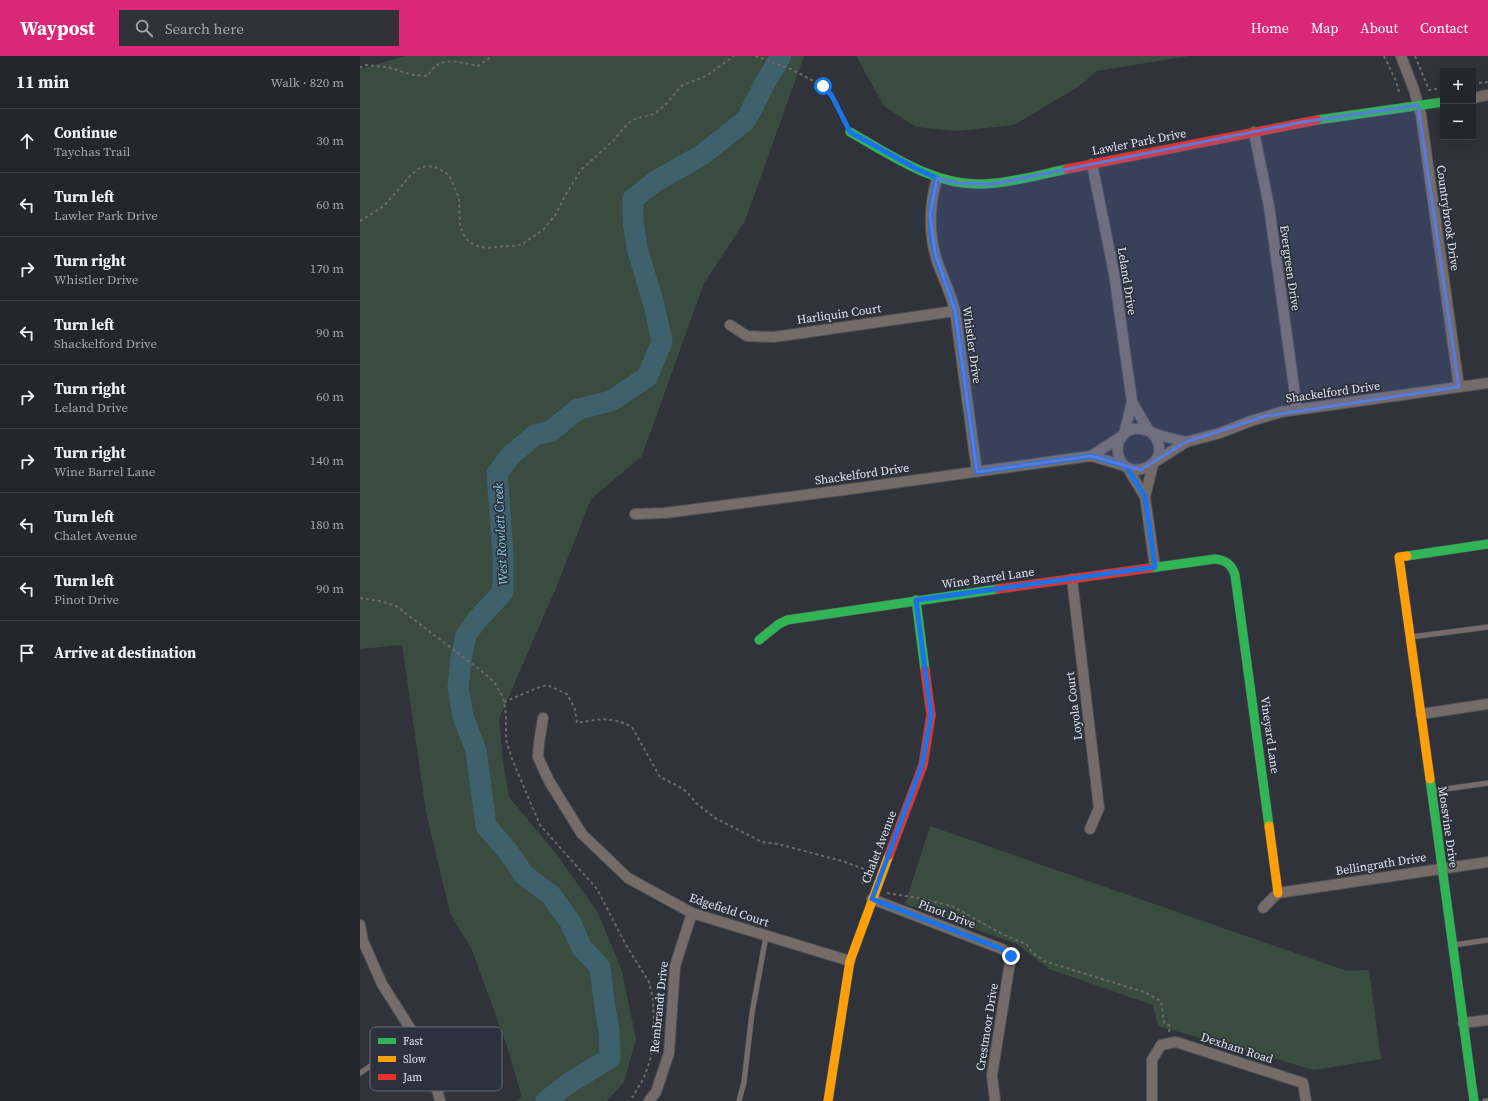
<!DOCTYPE html>
<html lang="en">
<head>
<meta charset="utf-8">
<style>
	:root { --surface:#24262b; --page:#303237; --text:#f1f3f6; --muted:#a3a5a9; --line:#414347; --accent:#db2777 }
	body { margin:0; font-family:"Source Serif 4",serif; background:var(--page); color:var(--text) }
	.controls { position:absolute; right:12px; top:12px; display:grid; overflow:hidden; border-radius:0px; box-shadow:0 4px 16px #0002 }
	.controls button { width:36px; height:36px; display:grid; place-items:center; padding:0; border:0; border-bottom:1px solid var(--line); background:var(--surface); color:var(--text); font:20px sans-serif }
	.stop { position:absolute; width:12px; height:12px; margin:-9px; border:3px solid #1a73e8; border-radius:50%; background:#fff }
	.stop.end { background:#1a73e8; border-color:#fff; box-shadow:0 1px 4px #0008 }
	.list { margin:0; padding:0; list-style:none }
	h2 { display:flex; justify-content:space-between; align-items:center; height:52px; margin:0; padding:0 16px; font-size:17px }
	h2 small { font-size:13px; font-weight:400; color:var(--muted) }
	.list li { display:grid; grid-template-columns:26px 1fr auto; gap:12px; align-items:center; box-sizing:border-box; height:64px; padding:0 16px; border-top:1px solid var(--line) }
	.list b { display:block; font-size:15px; white-space:nowrap }
	.list p { margin:0; font-size:13px; white-space:nowrap; color:var(--muted) }
	.list em { font-size:13px; font-style:normal; color:var(--muted) }
	.icon { flex:none; width:22px; height:22px; fill:none; stroke:currentColor; stroke-width:2; stroke-linecap:round; stroke-linejoin:round }
	.map { position:relative; flex:none; width:1128px; height:1045px; overflow:hidden }
	header { display:flex; align-items:center; gap:24px; box-sizing:border-box; height:56px; padding:0 20px; background:var(--accent); color:#fff }
	header strong { font-size:19px }
	nav { display:flex; gap:22px; margin-inline-start:auto; font-size:14px }
	.search { width:280px; height:36px; background:var(--page); display:flex; align-items:center; gap:10px; box-sizing:border-box; padding:0 14px; border-radius:0px; color:var(--muted); font-size:15px }
	main { display:flex }
	aside { flex:1; background:var(--surface) }
	.map>svg:first-child { display:block }
	.green { fill:#3a4c3f }
	.lines { fill:none; stroke-linecap:round; stroke-linejoin:round }
	.river { stroke:#3f616e; stroke-width:21 }
	.lane-casing { stroke:#4d5055; stroke-width:6 }
	.street-casing { stroke:#4d5055; stroke-width:12 }
	.fast-casing { stroke:#4d5055; stroke-width:10 }
	.slow-casing { stroke:#4d5055; stroke-width:10 }
	.jam-casing { stroke:#4d5055; stroke-width:10 }
	.path { stroke:#6d6969; stroke-width:2; stroke-dasharray:3 3; stroke-linecap:butt }
	.lane { stroke:#756c69; stroke-width:5 }
	.street { stroke:#756c69; stroke-width:10 }
	.fast { stroke:#30b455; stroke-width:9 }
	.slow { stroke:#ff9f0a; stroke-width:9 }
	.jam { stroke:#e5322d; stroke-width:9 }
	.route { stroke:#1a73e8; stroke-width:5 }
	.marked { fill:#587bde; fill-opacity:0.2; stroke:#587bde; stroke-width:3; stroke-linejoin:round }
	.labels { text-anchor:middle; stroke-width:3.5; stroke-linejoin:round; paint-order:stroke }
	.street-label { font-size:12px; fill:#e1e5ed; stroke:#2c323d }
	.water-label { font-size:13px; font-style:italic; fill:#86cbe4; stroke:#2c323d }
	.key { fill:#2c323d; stroke:#626872; stroke-width:1 }
	.key-label { font-size:11px; fill:#e1e5ed }
</style>
</head>
<body>
<header>
<strong>Waypost</strong>
<div class="search"><svg class="icon" aria-label="search" viewBox="0 0 24 24"><circle cx="10" cy="10" r="6"/><path d="M15 15l6 6"/></svg>Search here</div>
<nav><a>Home</a><a>Map</a><a>About</a><a>Contact</a></nav>
</header>
<main>
<aside>
<h2>11 min<small>Walk · 820 m</small></h2>
<ul class="list">
<li><svg class="icon" aria-label="ahead" viewBox="0 0 24 24"><path d="M12 20V5M6 11l6-6 6 6"/></svg><div><b>Continue</b><p>Taychas Trail</p></div><em>30 m</em></li>
<li><svg class="icon" aria-label="left" viewBox="0 0 24 24"><path d="M17 20v-9H6M10 6l-5 5 5 5"/></svg><div><b>Turn left</b><p>Lawler Park Drive</p></div><em>60 m</em></li>
<li><svg class="icon" aria-label="right" viewBox="0 0 24 24"><path d="M7 20v-9h11M14 6l5 5-5 5"/></svg><div><b>Turn right</b><p>Whistler Drive</p></div><em>170 m</em></li>
<li><svg class="icon" aria-label="left" viewBox="0 0 24 24"><path d="M17 20v-9H6M10 6l-5 5 5 5"/></svg><div><b>Turn left</b><p>Shackelford Drive</p></div><em>90 m</em></li>
<li><svg class="icon" aria-label="right" viewBox="0 0 24 24"><path d="M7 20v-9h11M14 6l5 5-5 5"/></svg><div><b>Turn right</b><p>Leland Drive</p></div><em>60 m</em></li>
<li><svg class="icon" aria-label="right" viewBox="0 0 24 24"><path d="M7 20v-9h11M14 6l5 5-5 5"/></svg><div><b>Turn right</b><p>Wine Barrel Lane</p></div><em>140 m</em></li>
<li><svg class="icon" aria-label="left" viewBox="0 0 24 24"><path d="M17 20v-9H6M10 6l-5 5 5 5"/></svg><div><b>Turn left</b><p>Chalet Avenue</p></div><em>180 m</em></li>
<li><svg class="icon" aria-label="left" viewBox="0 0 24 24"><path d="M17 20v-9H6M10 6l-5 5 5 5"/></svg><div><b>Turn left</b><p>Pinot Drive</p></div><em>90 m</em></li>
<li><svg class="icon" aria-label="arrive" viewBox="0 0 24 24"><path d="M6 21V4h12l-3 4 3 4H6"/></svg><div><b>Arrive at destination</b></div></li>
</ul>
</aside>
<div class="map">
<svg width="1128" height="1045" viewBox="0 0 1128 1045">
	<rect width="100%" height="100%" fill="#303339"/>
	<g class="green">
		<polygon points="45,0 444,0 385,165 344,227 282,400 231,443 196,532 139,663 143,706 149,741 195,796 238,857 262,915 276,983 264,1026 247,1045 156,1045 162,1041 147,990 112,894 90,857 66,756 42,589 0,593 0,13"/>
		<polygon points="496,0 829,0 737,15 718,31 654,69 597,75 556,71 524,50"/>
		<polygon points="570,770 987,915 1009,914 1021,1003 954,1014 798,970 793,949 689,913 657,888 545,848"/>
	</g>
	<g class="lines">
		<polyline class="river" points="186,1045 209,1027 250,1002 249,975 244,945 240,911 222,892 210,866 191,839 164,819 147,794 126,770 116,694 103,661 98,631 101,603 106,579 117,564 143,536 143,497 137,418 150,400 175,379 191,375 218,353 251,345 287,321 302,286 294,249 277,192 273,165 273,143 296,125 342,99 386,64 405,27 421,0"/>
		<defs>
			<g id="lane">
				<polyline points="1051,581 1128,571"/>
				<polyline points="1072,735 1128,727"/>
				<polyline points="1094,889 1128,884"/>
				<polyline points="0,1017 55,980"/>
				<polyline points="379,1045 384,1026 392,957 406,880"/>
				<polyline points="1125,1045 1128,1045"/>
			</g>
			<g id="street">
				<polyline points="1041,0 1054,34 1061,59 1099,331"/>
				<polyline points="1113,42 1128,39"/>
				<polyline points="894,76 909,150 937,353"/>
				<polyline points="732,108 754,217 772,346 764,378"/>
				<path d="M577,122C569,150 568,179 578,208C584,224 591,238 595,255L617,416"/>
				<polyline points="370,269 387,280 414,281 595,255"/>
				<polyline points="772,346 789,375"/>
				<path d="M791,376C820,406 764,432 758,397C757,391 758,385 762,380C774,366 788,376 802,380C810,382 818,384 826,386"/>
				<polyline points="731,400 765,410"/>
				<polyline points="795,406 826,386 860,377 891,365 921,356 1128,327"/>
				<polyline points="767,411 785,441 795,511"/>
				<polyline points="785,441 793,408"/>
				<polyline points="275,458 305,457 476,435 731,400 762,380"/>
				<polyline points="712,523 739,752 730,773"/>
				<polyline points="1061,658 1128,648"/>
				<polyline points="183,662 179,687 178,701 189,725 222,778 268,822 332,857 490,905"/>
				<polyline points="512,843 642,893 651,900 632,1019 635,1045"/>
				<polyline points="903,852 918,837 1128,806"/>
				<polyline points="0,869 3,885 22,928 55,980 72,1015 80,1045"/>
				<polyline points="1103,967 1128,964"/>
				<polyline points="289,1045 296,1036 309,997 315,910 332,857"/>
				<polyline points="792,1045 792,1004 801,989 816,986 943,1027 946,1045"/>
			</g>
			<g id="fast">
				<polyline points="957,64 1083,46"/>
				<path d="M490,76C531,99 574,130 623,128C651,127 679,119 707,113"/>
				<polyline points="1047,500 1128,488"/>
				<path d="M790,512L855,503C866,504 872,509 875,519L909,770"/>
				<polyline points="556,544 565,614"/>
				<polyline points="399,584 419,568 427,564 638,533"/>
				<polyline points="1070,723 1114,1045"/>
			</g>
			<g id="slow">
				<polyline points="1047,500 1039,501 1070,723"/>
				<polyline points="909,770 918,837"/>
				<polyline points="468,1045 490,905 529,799"/>
			</g>
			<g id="jam">
				<polyline points="707,113 957,64"/>
				<polyline points="638,533 790,512"/>
				<polyline points="529,799 563,709 571,659 565,614"/>
			</g>
		</defs>
		<use href="#lane" class="lane-casing"/>
		<use href="#street" class="street-casing"/>
		<use href="#fast" class="fast-casing"/>
		<use href="#slow" class="slow-casing"/>
		<use href="#jam" class="jam-casing"/>
		<g class="path">
			<polyline points="395,0 431,13 463,30 472,40 485,66"/>
			<polyline points="1024,0 1036,25 1040,39"/>
			<polyline points="1055,0 1069,34 1083,32"/>
			<path d="M0,12L4,9L27,11L53,19L68,20C77,0 97,5 118,10L132,0"/>
			<polyline points="1113,28 1128,26"/>
			<polyline points="0,165 24,150 50,120 58,113 66,110 75,111 85,116 90,121 99,142 100,169 105,182 114,189 126,192 161,189 183,174 196,158 206,138 221,114 255,83 267,68 275,63 294,58 307,47 321,30 346,20 374,0"/>
			<polyline points="0,542 20,545 36,550 124,617 134,626 143,641 146,658 146,684 152,703 180,769 237,833 266,889 289,926 293,943 294,969 291,1001 284,1022 270,1045"/>
			<path d="M144,646L177,632L187,629L207,638L215,653L217,667C240,663 250,660 272,671L300,721L318,730L327,736L336,747L355,762L402,786L418,788L482,805L507,814L502,829"/>
			<polyline points="527,837 558,842 592,850 642,878 666,888 672,896 684,905 784,936 801,945 804,966 810,970 809,976"/>
		</g>
		<use href="#lane" class="lane"/>
		<use href="#street" class="street"/>
		<use href="#fast" class="fast"/>
		<use href="#slow" class="slow"/>
		<use href="#jam" class="jam"/>
	</g>
	<g class="lines">
		<path class="route" d="M463,30L472,40L490,76L555,112L577,122C569,150 568,179 578,208C584,224 591,238 595,255L617,416L731,400L766,410L785,441L795,511L556,544L571,659L562,709L512,843L642,893L651,900"/>
	</g>
	<path class="marked" d="M1058,49L1099,331L906,360L826,386L781,414L731,400L617,416L595,255L575,197L570,159L577,122L599,127L632,128L942,66Z"/>
	<g class="labels">
		<g class="street-label">
			<text transform="translate(779 86) rotate(-11)" y="4">Lawler Park Drive</text>
			<text transform="translate(1088 162) rotate(82)" y="4">Countrybrook Drive</text>
			<text transform="translate(930 212) rotate(82)" y="4">Evergreen Drive</text>
			<text transform="translate(767 225) rotate(81)" y="4">Leland Drive</text>
			<text transform="translate(479 258) rotate(-8)" y="4">Harliquin Court</text>
			<text transform="translate(612 289) rotate(82)" y="4">Whistler Drive</text>
			<text transform="translate(973 336) rotate(-8)" y="4">Shackelford Drive</text>
			<text transform="translate(502 418) rotate(-8)" y="4">Shackelford Drive</text>
			<text transform="translate(628 522) rotate(-8)" y="4">Wine Barrel Lane</text>
			<text transform="translate(714 650) rotate(-97)" y="4">Loyola Court</text>
			<text transform="translate(910 679) rotate(82)" y="4">Vineyard Lane</text>
			<text transform="translate(1088 771) rotate(82)" y="4">Mossvine Drive</text>
			<text transform="translate(519 791) rotate(-69)" y="4">Chalet Avenue</text>
			<text transform="translate(1021 808) rotate(-9)" y="4">Bellingrath Drive</text>
			<text transform="translate(369 854) rotate(18)" y="4">Edgefield Court</text>
			<text transform="translate(587 858) rotate(21)" y="4">Pinot Drive</text>
			<text transform="translate(299 951) rotate(-84)" y="4">Rembrandt Drive</text>
			<text transform="translate(627 971) rotate(-81)" y="4">Crestmoor Drive</text>
			<text transform="translate(877 992) rotate(18)" y="4">Dexham Road</text>
		</g>
		<g class="water-label">
			<text transform="translate(140 478) rotate(-93)" y="5">West Rowlett Creek</text>
		</g>
	</g>
	<rect x="10" y="971" width="132" height="64" rx="6" class="key"/>
	<rect x="18" y="982" width="18" height="6" fill="#30b455"/>
	<rect x="18" y="1000" width="18" height="6" fill="#ff9f0a"/>
	<rect x="18" y="1018" width="18" height="6" fill="#e5322d"/>
	<g class="key-label">
		<text x="43" y="989">Fast</text>
		<text x="43" y="1007">Slow</text>
		<text x="43" y="1025">Jam</text>
	</g>
</svg>
<div class="controls">
<button>+</button>
<button>−</button>
</div>
<div class="stop" style="left:463px;top:30px"></div>
<div class="stop end" style="left:651px;top:900px"></div>
</div>
</main>
</body>
</html>
